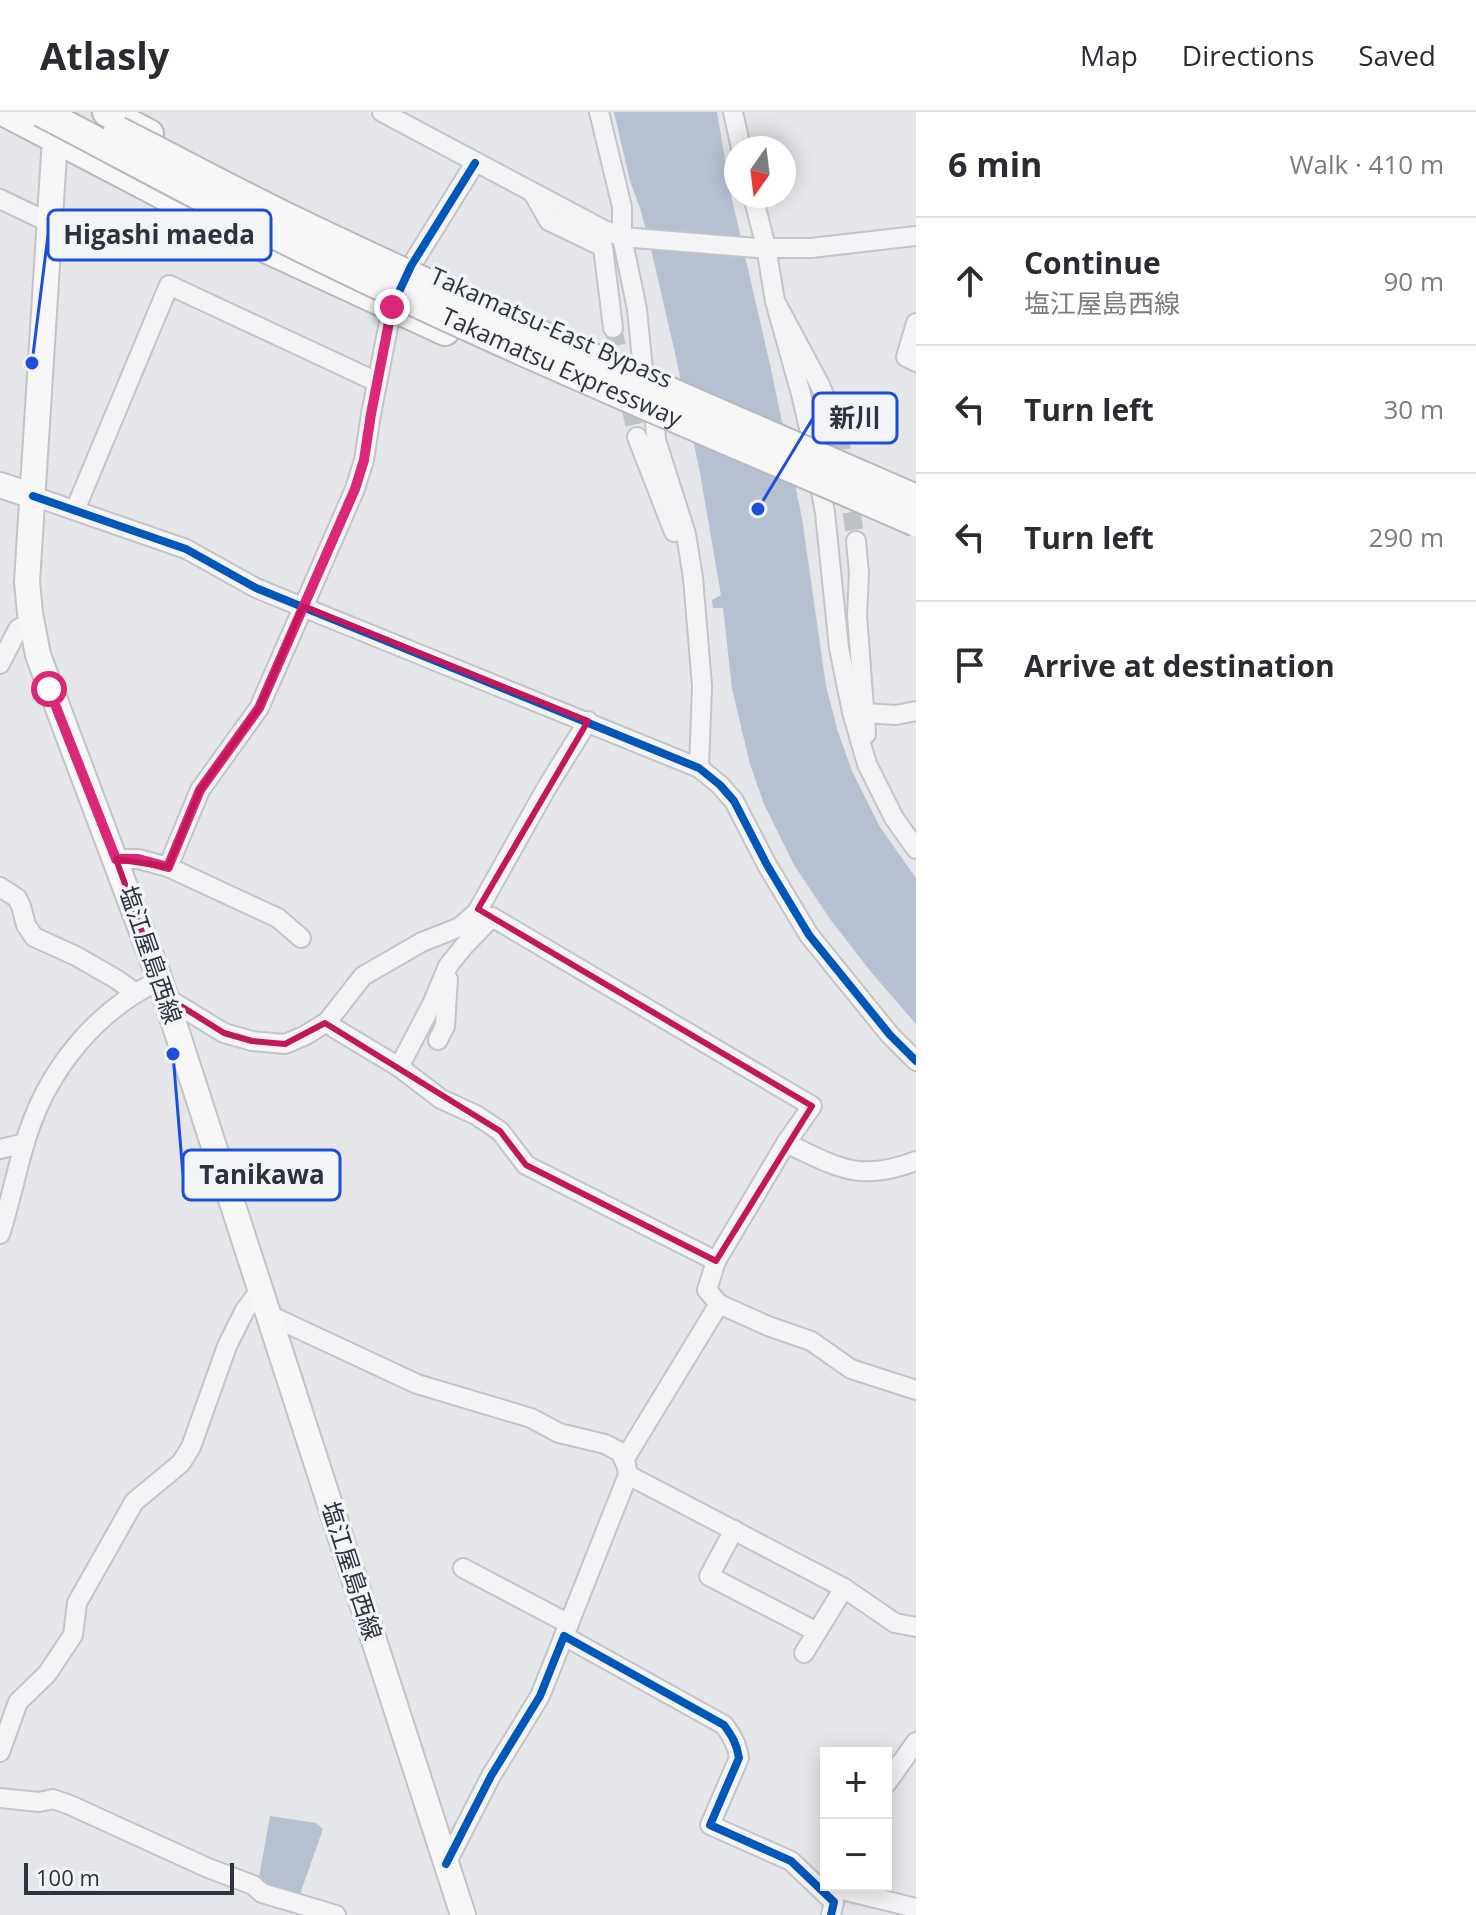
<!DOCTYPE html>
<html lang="en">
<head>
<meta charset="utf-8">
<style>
	:root { --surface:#fff; --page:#f2f2f3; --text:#2b2b33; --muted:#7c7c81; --line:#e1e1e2 }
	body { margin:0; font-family:"Open Sans","Noto Sans JP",sans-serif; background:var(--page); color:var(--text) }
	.controls { position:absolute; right:24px; bottom:24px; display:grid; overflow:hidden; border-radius:0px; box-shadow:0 4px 20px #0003 }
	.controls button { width:72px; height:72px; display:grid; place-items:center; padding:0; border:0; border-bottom:2px solid var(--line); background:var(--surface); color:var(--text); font:40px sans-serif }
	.compass { position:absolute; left:724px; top:24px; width:72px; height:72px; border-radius:50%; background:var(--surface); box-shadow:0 4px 20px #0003; rotate:194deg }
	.scale { position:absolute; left:24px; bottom:20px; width:210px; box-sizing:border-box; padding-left:8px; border:4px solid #2d3241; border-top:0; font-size:22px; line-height:28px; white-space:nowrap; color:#2d3241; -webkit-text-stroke:6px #f3f4f8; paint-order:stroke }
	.stop { position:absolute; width:24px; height:24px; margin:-18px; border:6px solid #db2777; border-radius:50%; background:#fff }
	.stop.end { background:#db2777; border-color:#fff; box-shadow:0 2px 8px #0008 }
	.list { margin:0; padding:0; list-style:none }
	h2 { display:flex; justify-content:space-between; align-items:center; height:104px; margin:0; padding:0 32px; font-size:34px }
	h2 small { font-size:26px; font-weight:400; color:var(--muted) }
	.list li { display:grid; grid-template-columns:52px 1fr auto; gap:24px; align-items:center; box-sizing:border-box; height:128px; padding:0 32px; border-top:2px solid var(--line) }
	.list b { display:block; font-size:30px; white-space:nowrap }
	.list p { margin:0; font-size:26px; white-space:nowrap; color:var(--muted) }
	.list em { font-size:26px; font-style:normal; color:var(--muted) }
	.icon { flex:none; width:44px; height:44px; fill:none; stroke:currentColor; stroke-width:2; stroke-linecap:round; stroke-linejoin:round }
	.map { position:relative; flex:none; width:916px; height:1803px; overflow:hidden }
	header { display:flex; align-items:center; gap:48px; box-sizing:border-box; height:112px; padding:0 40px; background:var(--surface); border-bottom:2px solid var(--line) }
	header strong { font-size:38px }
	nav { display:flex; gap:44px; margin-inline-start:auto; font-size:28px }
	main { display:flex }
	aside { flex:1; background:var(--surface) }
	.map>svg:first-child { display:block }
	.water { fill:#b6c0d1 }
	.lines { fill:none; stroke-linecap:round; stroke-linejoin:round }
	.minor-tunnel { stroke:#bfc2c7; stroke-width:18; stroke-dasharray:18 9; stroke-linecap:butt }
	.minor-casing { stroke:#c3c4c7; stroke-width:22 }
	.major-casing { stroke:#c1c3c6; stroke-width:28 }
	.highway-casing { stroke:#b7b9bd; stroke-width:32 }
	.minor { stroke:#f4f4f6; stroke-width:18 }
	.major { stroke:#f7f7f8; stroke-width:24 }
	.highway { stroke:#f7f7f8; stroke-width:28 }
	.highway-bridge-casing { stroke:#b7b9bd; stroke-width:32; stroke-linecap:butt }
	.highway-bridge { stroke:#f7f7f8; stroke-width:28 }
	.cycleway-casing { stroke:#f3f4f8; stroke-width:13 }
	.cycleway { stroke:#0057b8; stroke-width:8 }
	.route { stroke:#db2777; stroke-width:10 }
	.marked { fill:none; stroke:#c2185b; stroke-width:6; stroke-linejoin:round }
	.labels { text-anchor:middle; stroke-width:7; stroke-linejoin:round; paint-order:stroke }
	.street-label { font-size:24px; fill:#2d3241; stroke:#f3f4f8 }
	.leader { fill:none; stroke:#1d4ed8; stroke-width:3 }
	.callout-dot { fill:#1d4ed8; stroke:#f3f4f8; stroke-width:3 }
	.callout { fill:#f3f4f8; stroke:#1d4ed8; stroke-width:3 }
	.callout-label { font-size:26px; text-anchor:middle; font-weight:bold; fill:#2d3241 }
</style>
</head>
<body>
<header>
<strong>Atlasly</strong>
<nav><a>Map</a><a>Directions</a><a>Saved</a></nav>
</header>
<main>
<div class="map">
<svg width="916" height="1803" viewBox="0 0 916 1803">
	<rect width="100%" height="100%" fill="#e4e6e9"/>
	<g class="water">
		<polygon points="614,0 717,0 731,83 771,257 802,406 826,574 837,617 852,659 880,715 916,766 916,912 871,860 830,807 794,753 764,692 750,652 732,577 723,496 713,496 712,488 721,483 700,361 675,241 651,137 641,99 630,69"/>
		<polygon points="270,1704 316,1711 323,1717 300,1782 296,1785 258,1771"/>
	</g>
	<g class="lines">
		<g class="minor-tunnel">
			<polyline points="613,216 637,325"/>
			<polyline points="839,320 856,429"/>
		</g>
		<defs>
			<g id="minor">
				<polyline points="382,0 604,118 622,125 757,136 811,136 916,124"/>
				<polyline points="599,0 622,95 622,125 637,197 643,258"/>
				<polyline points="733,0 741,36"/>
				<polyline points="533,81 549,109 603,135 613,216"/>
				<polyline points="753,84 766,135 775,189 820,273 839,320"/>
				<polyline points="0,87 50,111"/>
				<polyline points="775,189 801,282 812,329 825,401 839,536 852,600 867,652 894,706 916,737"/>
				<polyline points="916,211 906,245 916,250"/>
				<polyline points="655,309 656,328 686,422 693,466 702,574 699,656"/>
				<polyline points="637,325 674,420"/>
				<polyline points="33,384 186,437 256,476 699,656 720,673 734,689 767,753 809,823 890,923 916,949"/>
				<polyline points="75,398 169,173 377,270"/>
				<polyline points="856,429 859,461 857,503 866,622"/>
				<polyline points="0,552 18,517 32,509"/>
				<polyline points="865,601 896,603 916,599"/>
				<polyline points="116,747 138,747 168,755 278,806 301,826"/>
				<polyline points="168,755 200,678 259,596 355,377 364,348 371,302 392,195 411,154 475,51"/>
				<polyline points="0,775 17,786 21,794 26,813 34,825 76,844 116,867 136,881"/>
				<polyline points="165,885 224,921 252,929 285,932 304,924 327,910 334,916 399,955 441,987 476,1003 500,1019 526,1053 716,1149"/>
				<polyline points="327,910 363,864 422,830 460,815 477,800 547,675 588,609"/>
				<polyline points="438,928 445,914 448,867"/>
				<polyline points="399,955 432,892 448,854 464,834 492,805 812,994 786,1031"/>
				<polyline points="0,1037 25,1031"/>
				<path d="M0,1122C11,1089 17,1054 28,1021C50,955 97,898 160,868"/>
				<path d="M719,1192L707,1178L716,1149L786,1031C837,1055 859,1071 916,1049"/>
				<polyline points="267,1202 417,1272 531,1306 559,1321 605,1332 620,1340 626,1352 628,1363 564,1524"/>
				<polyline points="624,1348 719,1192 768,1214 811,1229 851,1257 916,1278"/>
				<polyline points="628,1363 844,1476 895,1511 916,1515"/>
				<polyline points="734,1418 709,1464 817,1520"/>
				<polyline points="463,1456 569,1512"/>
				<polyline points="804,1541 844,1476"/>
				<polyline points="0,1640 18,1590 47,1562 73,1523 77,1491 134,1390 181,1351 191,1335 227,1234 245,1198 260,1178"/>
				<polyline points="886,1672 916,1630"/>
				<polyline points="0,1686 39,1690 53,1687 70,1693 208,1756 253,1773 262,1781 336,1803"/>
				<path d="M446,1752L491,1664L540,1584L564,1524L724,1613C732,1624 737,1632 739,1646L710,1713L791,1749L834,1790L831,1803"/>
				<polyline points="838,1777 916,1796"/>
			</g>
			<g id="major">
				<polyline points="56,10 27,470 30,501 38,543 160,868 463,1803"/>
				<polyline points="0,373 33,384"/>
			</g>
			<g id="highway">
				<polyline points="5,0 261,134 445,219"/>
				<polyline points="107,0 149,22"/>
			</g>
		</defs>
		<use href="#minor" class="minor-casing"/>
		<use href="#major" class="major-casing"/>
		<use href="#highway" class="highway-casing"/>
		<use href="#minor" class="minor"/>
		<use href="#major" class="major"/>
		<use href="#highway" class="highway"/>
		<defs>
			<g id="highway-bridge">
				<path id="s1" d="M41,0C116,39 190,80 266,118C478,225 699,315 916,410"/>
				<path d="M118,19C172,46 225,75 280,102C489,203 703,294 916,387"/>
			</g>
		</defs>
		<use href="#highway-bridge" class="highway-bridge-casing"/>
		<use href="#highway-bridge" class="highway-bridge"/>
		<defs>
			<g id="cycleway">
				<polyline points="33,384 186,437 256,476 699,656 720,673 734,689 767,753 809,823 890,923 916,949"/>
				<polyline points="168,755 200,678 259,596 355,377 364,348 371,302 392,195 411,154 475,51"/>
				<path d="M446,1752L491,1664L540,1584L564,1524L724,1613C732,1624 737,1632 739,1646L710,1713L791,1749L834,1790L831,1803"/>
			</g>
		</defs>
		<use href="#cycleway" class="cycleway-casing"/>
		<use href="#cycleway" class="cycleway"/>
	</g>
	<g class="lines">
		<polyline class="route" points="49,577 116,747 138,747 168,755 200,678 259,596 355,377 364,348 371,302 392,195"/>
	</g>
	<path class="marked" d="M303,494L588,609L478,797L812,994L716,1149L526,1053L500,1019L325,911L285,932L252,929L224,921L165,884L116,747L168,755L200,678L259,596Z"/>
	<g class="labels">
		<g class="street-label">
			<text transform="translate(551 216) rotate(24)" y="8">Takamatsu-East Bypass</text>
			<text dy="8" stroke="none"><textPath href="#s1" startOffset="580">Takamatsu Expressway</textPath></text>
			<text transform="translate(150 843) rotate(71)" y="8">塩江屋島西線</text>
			<text transform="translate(351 1459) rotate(72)" y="8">塩江屋島西線</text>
		</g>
	</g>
	<path class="leader" d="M32 251L48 123M758 397L813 306M173 942L183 1063"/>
	<g class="callout-dot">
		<circle cx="32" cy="251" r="8"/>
		<circle cx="758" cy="397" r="8"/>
		<circle cx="173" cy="942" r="8"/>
	</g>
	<g class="callout">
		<rect x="48" y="98" width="223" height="50" rx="8"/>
		<rect x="813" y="281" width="84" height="50" rx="8"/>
		<rect x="183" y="1038" width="157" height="50" rx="8"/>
	</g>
	<g class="callout-label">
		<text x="159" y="132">Higashi maeda</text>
		<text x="855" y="315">新川</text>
		<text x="262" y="1072">Tanikawa</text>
	</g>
</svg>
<div class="controls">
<button>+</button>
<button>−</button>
</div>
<svg class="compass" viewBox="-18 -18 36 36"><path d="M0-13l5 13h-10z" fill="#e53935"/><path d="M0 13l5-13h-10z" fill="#7c7c81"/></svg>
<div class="scale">100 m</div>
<div class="stop" style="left:49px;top:577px"></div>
<div class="stop end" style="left:392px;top:195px"></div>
</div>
<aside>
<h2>6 min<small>Walk · 410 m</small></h2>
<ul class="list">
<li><svg class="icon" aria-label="ahead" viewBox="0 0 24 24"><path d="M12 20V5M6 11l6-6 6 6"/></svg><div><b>Continue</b><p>塩江屋島西線</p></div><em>90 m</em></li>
<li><svg class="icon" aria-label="left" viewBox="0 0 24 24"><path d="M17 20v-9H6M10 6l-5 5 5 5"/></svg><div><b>Turn left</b></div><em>30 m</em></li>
<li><svg class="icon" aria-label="left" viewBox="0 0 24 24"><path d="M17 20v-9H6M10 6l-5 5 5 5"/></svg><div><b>Turn left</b></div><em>290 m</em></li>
<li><svg class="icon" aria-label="arrive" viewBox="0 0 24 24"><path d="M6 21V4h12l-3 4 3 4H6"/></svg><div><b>Arrive at destination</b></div></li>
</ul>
</aside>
</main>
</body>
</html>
